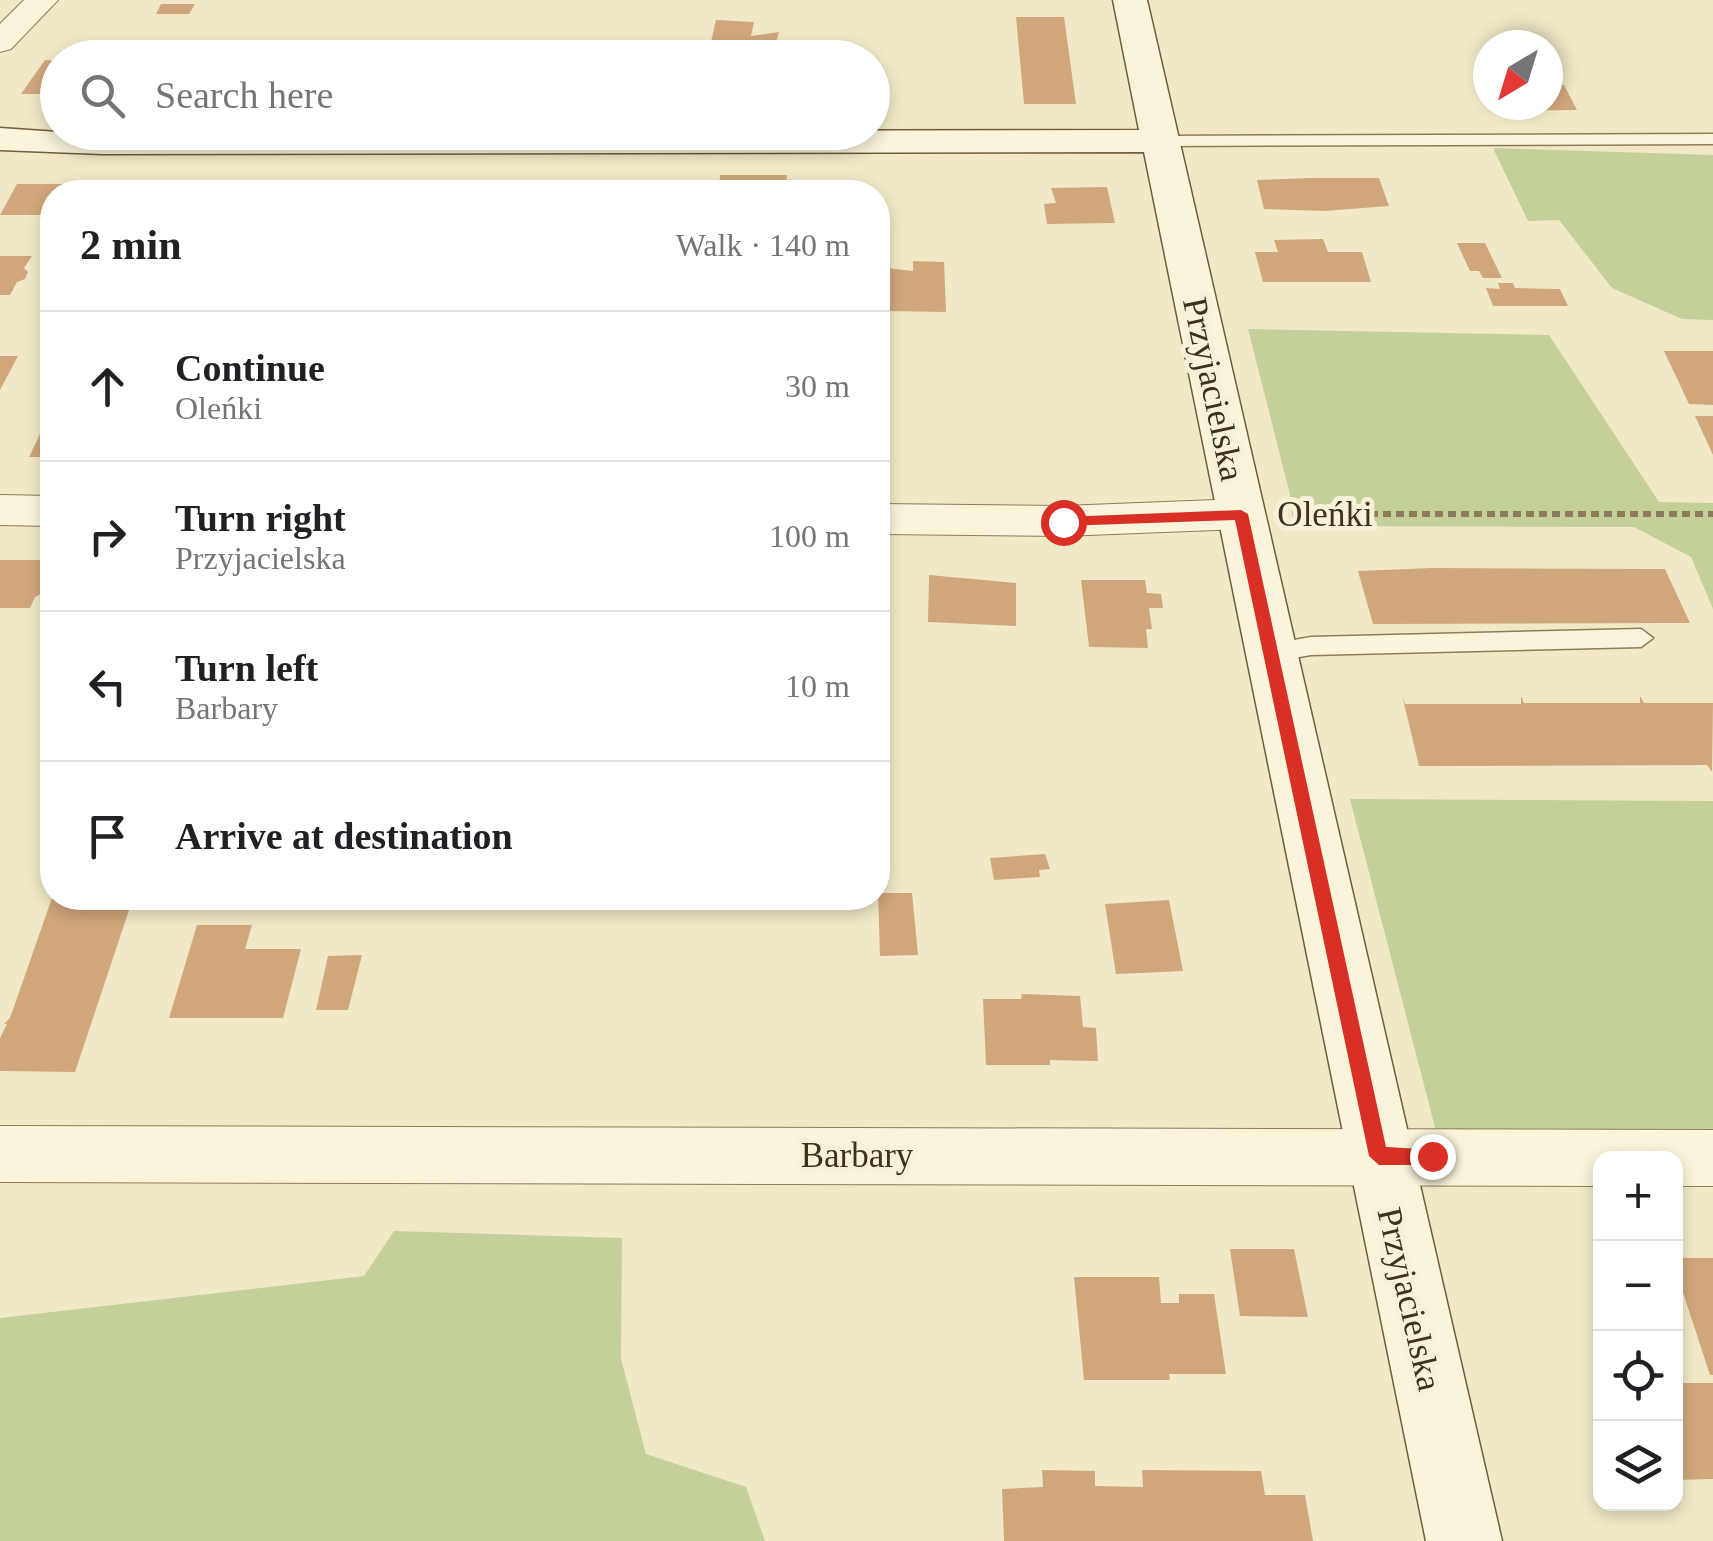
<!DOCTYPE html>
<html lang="en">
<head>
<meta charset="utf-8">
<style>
	:root { --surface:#fff; --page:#f6f6f6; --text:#202124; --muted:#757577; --line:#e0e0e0 }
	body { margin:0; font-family:Georgia,serif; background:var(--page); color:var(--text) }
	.controls { position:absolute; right:30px; bottom:30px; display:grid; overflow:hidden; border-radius:20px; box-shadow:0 5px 15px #0003 }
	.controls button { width:90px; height:90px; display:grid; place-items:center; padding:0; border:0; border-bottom:2px solid var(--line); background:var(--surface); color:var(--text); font:50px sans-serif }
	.compass { position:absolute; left:1473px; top:30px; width:90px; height:90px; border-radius:50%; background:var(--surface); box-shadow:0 5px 15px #0003; rotate:218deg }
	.stop { position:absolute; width:30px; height:30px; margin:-22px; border:8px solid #d93025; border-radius:50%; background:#fff }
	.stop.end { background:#d93025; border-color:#fff; box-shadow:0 2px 10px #0008 }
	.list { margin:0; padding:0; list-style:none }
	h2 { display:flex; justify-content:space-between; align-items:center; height:130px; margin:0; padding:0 40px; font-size:42px }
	h2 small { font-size:32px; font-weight:400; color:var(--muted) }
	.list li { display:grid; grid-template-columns:65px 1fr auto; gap:30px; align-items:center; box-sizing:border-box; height:150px; padding:0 40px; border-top:2px solid var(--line) }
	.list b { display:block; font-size:38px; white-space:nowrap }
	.list p { margin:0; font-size:32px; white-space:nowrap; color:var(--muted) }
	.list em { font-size:32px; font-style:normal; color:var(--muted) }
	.icon { flex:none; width:55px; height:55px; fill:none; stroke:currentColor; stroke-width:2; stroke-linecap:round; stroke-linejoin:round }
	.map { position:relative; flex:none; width:1713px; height:1541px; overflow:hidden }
	.search { position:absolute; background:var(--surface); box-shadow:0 5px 15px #0003; left:40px; top:40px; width:850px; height:110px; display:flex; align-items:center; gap:25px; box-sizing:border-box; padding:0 35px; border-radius:55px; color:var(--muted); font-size:38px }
	.panel { position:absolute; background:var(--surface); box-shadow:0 5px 15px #0003; left:40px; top:180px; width:850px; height:730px; border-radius:40px }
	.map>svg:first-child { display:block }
	.green { fill:#c4d09a }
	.building { fill:#d0a77b }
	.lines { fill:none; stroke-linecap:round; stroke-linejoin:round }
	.lane-casing { stroke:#8e7b5b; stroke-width:3 }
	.street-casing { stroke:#8e7b5b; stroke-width:2 }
	.secondary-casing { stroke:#705c3e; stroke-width:3 }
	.path { stroke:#8e7b5b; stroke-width:6; stroke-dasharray:8 5; stroke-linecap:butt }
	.lane { fill:#faf4db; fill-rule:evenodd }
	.street { fill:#faf4db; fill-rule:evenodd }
	.secondary { fill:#faf4db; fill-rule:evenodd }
	.route { fill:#d93025 }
	.labels { text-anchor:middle; stroke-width:10; stroke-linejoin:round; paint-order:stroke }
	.street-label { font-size:35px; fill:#3d311f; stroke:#f7f1d7 }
</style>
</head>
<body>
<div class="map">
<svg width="1713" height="1541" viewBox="0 0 1713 1541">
	<rect width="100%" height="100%" fill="#f1e8c7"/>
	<g class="green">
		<polygon points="1493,148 1713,155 1713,320 1682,319 1612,288 1559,220 1528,221"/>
		<polygon points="1248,329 1549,335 1659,502 1713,503 1713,609 1691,557 1634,527 1298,526"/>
		<polygon points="1350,799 1713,801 1713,1131 1438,1139"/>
		<polygon points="394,1231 622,1238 621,1359 646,1454 746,1487 765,1541 0,1541 0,1318 364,1276"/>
	</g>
	<g class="building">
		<polygon points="161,4 195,4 189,14 156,14"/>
		<polygon points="1016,17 1064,17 1076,104 1024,104"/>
		<polygon points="716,20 754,22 751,36 779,32 775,46 759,49 749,43 711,42"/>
		<polygon points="827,43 849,43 849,58 828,58"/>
		<polygon points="221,51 269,52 266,58 217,58"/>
		<polygon points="45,60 58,61 58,94 21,94"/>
		<polygon points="1564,85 1577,110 1516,111 1513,105 1548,105 1548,86"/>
		<polygon points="720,175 787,175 786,192 719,192"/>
		<polygon points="1310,178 1379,178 1389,206 1324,211 1264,209 1257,180"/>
		<polygon points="17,184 81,184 77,192 52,192 52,215 0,215"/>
		<polygon points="139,184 196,184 192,192 135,192"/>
		<polygon points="1107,187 1115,223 1047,224 1044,204 1056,203 1051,188"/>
		<polygon points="1323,239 1328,252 1362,252 1371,282 1263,282 1255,252 1278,252 1274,240"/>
		<polygon points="1457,243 1485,243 1502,278 1483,278 1479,271 1470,271"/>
		<polygon points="0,256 32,256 24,268 28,272 25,279 17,282 10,295 0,295"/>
		<polygon points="913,261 944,262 946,312 884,311 884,292 878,292 878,267 913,271"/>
		<polygon points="1498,283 1513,283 1515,288 1560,289 1568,306 1493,306 1486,288 1500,289"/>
		<polygon points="1664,351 1713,351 1713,405 1689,404"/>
		<polygon points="0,356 18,356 0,390"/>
		<polygon points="52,409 52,457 29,457"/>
		<polygon points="1695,416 1713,416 1713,455"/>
		<polygon points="0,560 52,560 43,593 35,597 30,608 0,608"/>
		<polygon points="1432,568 1665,569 1690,623 1373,624 1358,571"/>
		<polygon points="929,575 1016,583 1016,626 928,622"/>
		<polygon points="1081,580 1145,580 1147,593 1161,594 1163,608 1149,608 1152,629 1146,629 1148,648 1089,647"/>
		<polygon points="1402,695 1405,704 1521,704 1521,696 1524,703 1640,703 1640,696 1644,703 1713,703 1712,772 1707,765 1419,766"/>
		<polygon points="1045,854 1050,869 1039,870 1040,877 994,880 990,858"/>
		<polygon points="878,893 912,893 918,955 880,956"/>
		<polygon points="52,898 133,898 75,1072 0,1071 0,1038 7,1024 4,1024 10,1018"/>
		<polygon points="1169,900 1183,971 1116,974 1105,904"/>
		<polygon points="197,925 252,925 245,949 301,949 283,1018 169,1018"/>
		<polygon points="362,955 348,1010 316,1010 328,956"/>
		<polygon points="1022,994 1080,996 1083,1027 1096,1028 1098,1061 1050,1060 1050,1065 986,1065 983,999 1021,999"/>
		<polygon points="1230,1249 1294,1249 1308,1317 1240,1316"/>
		<polygon points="1676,1258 1713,1258 1713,1375 1710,1375 1676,1271"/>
		<polygon points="1074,1277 1159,1277 1161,1303 1179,1303 1179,1294 1214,1294 1226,1374 1169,1374 1170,1380 1084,1380"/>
		<polygon points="1676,1383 1713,1383 1713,1479 1676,1480"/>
		<polygon points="1042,1470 1095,1471 1095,1486 1143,1487 1142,1470 1261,1471 1265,1495 1305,1495 1313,1541 1004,1541 1002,1489 1043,1487"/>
	</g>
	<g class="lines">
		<defs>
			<g id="lane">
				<polygon points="1713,134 1713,144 1161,146 1152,141 1161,136"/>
				<polygon points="1641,629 1653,638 1641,647 1311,655 1271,662 1259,653 1271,644 1311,637"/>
			</g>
			<g id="street">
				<polygon points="24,0 58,0 11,49 0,52 0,24"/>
				<polygon points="0,495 52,496 52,526 0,525"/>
				<polygon points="1241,499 1256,503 1263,514 1256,525 1241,529 1063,536 878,534 878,504 1063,506"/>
				<polygon points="0,1126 1713,1130 1713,1186 1676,1186 1676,1158 1600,1158 1600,1186 0,1182"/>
			</g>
			<polygon id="secondary" points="1113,0 1147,0 1502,1541 1426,1541 1144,152 102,154 0,150 0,128 58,132 1139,130"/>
		</defs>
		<use href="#lane" class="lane-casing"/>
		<use href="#street" class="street-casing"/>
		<use href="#secondary" class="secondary-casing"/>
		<polyline class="path" points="1292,514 1713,514"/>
		<use href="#lane" class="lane"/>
		<use href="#street" class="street"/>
		<use href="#secondary" class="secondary"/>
	</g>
	<polygon class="route" points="1241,510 1248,514 1386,1147 1439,1150 1439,1162 1432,1165 1379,1165 1369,1156 1235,520 1063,526 1056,522 1063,517"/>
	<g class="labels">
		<g class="street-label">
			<text transform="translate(1214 389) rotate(78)" y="12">Przyjacielska</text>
			<text x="1325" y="526">Oleńki</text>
			<text x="857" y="1167">Barbary</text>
			<text transform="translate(1410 1299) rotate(77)" y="12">Przyjacielska</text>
		</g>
	</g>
</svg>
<div class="controls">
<button>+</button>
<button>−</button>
<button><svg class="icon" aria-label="locate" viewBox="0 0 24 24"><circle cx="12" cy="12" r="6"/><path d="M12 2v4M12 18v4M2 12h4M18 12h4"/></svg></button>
<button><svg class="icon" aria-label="layers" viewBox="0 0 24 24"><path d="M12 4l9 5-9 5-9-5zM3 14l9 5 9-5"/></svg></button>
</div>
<svg class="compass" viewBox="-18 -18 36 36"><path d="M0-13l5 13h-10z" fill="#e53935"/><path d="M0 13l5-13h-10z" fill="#757577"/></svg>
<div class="stop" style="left:1063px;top:522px"></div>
<div class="stop end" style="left:1432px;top:1156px"></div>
<div class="search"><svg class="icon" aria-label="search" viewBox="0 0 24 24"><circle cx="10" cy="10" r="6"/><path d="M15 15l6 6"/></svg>Search here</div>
<section class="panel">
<h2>2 min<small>Walk · 140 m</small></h2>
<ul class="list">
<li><svg class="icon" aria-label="ahead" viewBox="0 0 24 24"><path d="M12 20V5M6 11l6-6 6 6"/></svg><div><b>Continue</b><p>Oleńki</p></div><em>30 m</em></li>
<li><svg class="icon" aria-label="right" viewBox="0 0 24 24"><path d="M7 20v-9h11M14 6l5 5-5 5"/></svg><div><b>Turn right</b><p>Przyjacielska</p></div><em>100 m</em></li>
<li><svg class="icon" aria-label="left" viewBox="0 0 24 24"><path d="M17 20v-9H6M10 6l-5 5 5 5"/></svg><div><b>Turn left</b><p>Barbary</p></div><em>10 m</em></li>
<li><svg class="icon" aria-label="arrive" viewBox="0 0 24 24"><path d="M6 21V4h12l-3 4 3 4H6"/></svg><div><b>Arrive at destination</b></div></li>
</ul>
</section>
</div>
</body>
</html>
